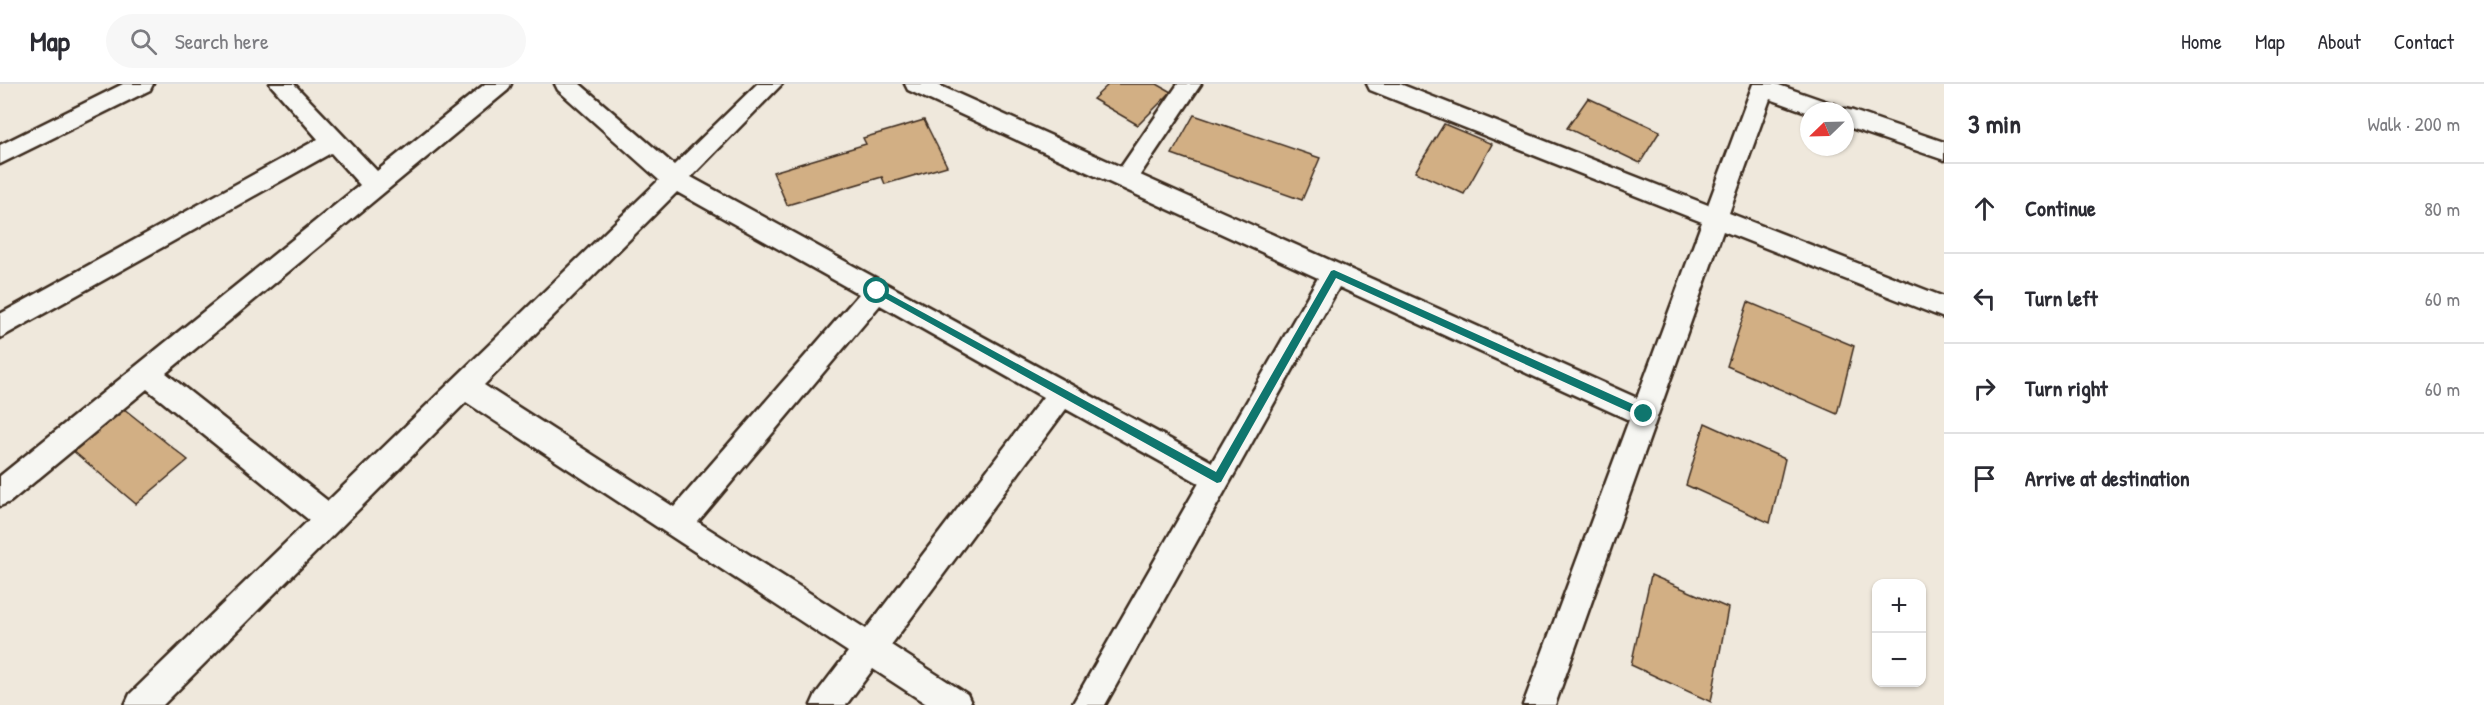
<!DOCTYPE html>
<html lang="en">
<head>
<meta charset="utf-8">
<style>
	:root { --surface:#fff; --page:#f7f7f7; --text:#2b2b33; --muted:#7c7c81; --line:#e1e1e2 }
	body { margin:0; font-family:"Patrick Hand",sans-serif; background:var(--page); color:var(--text) }
	.controls { position:absolute; right:18px; bottom:18px; display:grid; overflow:hidden; border-radius:12px; box-shadow:0 2px 4px #0004 }
	.controls button { width:54px; height:54px; display:grid; place-items:center; padding:0; border:0; border-bottom:2px solid var(--line); background:var(--surface); color:var(--text); font:30px sans-serif }
	.compass { position:absolute; left:1800px; top:18px; width:54px; height:54px; border-radius:50%; background:var(--surface); box-shadow:0 2px 4px #0004; rotate:247deg }
	.stop { position:absolute; width:18px; height:18px; margin:-14px; border:4px solid #0f766e; border-radius:50%; background:#fff }
	.stop.end { background:#0f766e; border-color:#fff; box-shadow:0 2px 6px #0008 }
	.list { margin:0; padding:0; list-style:none }
	h2 { display:flex; justify-content:space-between; align-items:center; height:78px; margin:0; padding:0 24px; font-size:26px }
	h2 small { font-size:20px; font-weight:400; color:var(--muted) }
	.list li { display:grid; grid-template-columns:39px 1fr auto; gap:18px; align-items:center; box-sizing:border-box; height:90px; padding:0 24px; border-top:2px solid var(--line) }
	.list b { display:block; font-size:22px; white-space:nowrap }
	.list em { font-size:20px; font-style:normal; color:var(--muted) }
	.icon { flex:none; width:33px; height:33px; fill:none; stroke:currentColor; stroke-width:2; stroke-linecap:round; stroke-linejoin:round }
	.map { position:relative; flex:none; width:1944px; height:621px; overflow:hidden }
	header { display:flex; align-items:center; gap:36px; box-sizing:border-box; height:84px; padding:0 30px; background:var(--surface); border-bottom:2px solid var(--line) }
	header strong { font-size:28px }
	nav { display:flex; gap:33px; margin-inline-start:auto; font-size:21px }
	.search { width:420px; height:54px; background:var(--page); display:flex; align-items:center; gap:15px; box-sizing:border-box; padding:0 21px; border-radius:33px; color:var(--muted); font-size:22px }
	main { display:flex }
	aside { flex:1; background:var(--surface) }
	.map>svg:first-child { display:block }
	.building { fill:#d2af84; stroke:#3b2a1e; stroke-width:1.5 }
	.lines { fill:none; stroke-linecap:round; stroke-linejoin:round }
	.minor-casing { stroke:#3b2a1e; stroke-width:5 }
	.minor { fill:#f6f6f2; fill-rule:evenodd }
	.route { fill:#0f766e }
</style>
</head>
<body>
<header>
<strong>Map</strong>
<div class="search"><svg class="icon" aria-label="search" viewBox="0 0 24 24"><circle cx="10" cy="10" r="6"/><path d="M15 15l6 6"/></svg>Search here</div>
<nav><a>Home</a><a>Map</a><a>About</a><a>Contact</a></nav>
</header>
<main>
<div class="map">
<svg width="1944" height="621" viewBox="0 0 1944 621">
	<rect width="100%" height="100%" fill="#efe8dc"/>
	<filter id="ink" filterUnits="userSpaceOnUse"><feTurbulence type="fractalNoise" baseFrequency=".0167" numOctaves="2"/><feDisplacementMap in="SourceGraphic" scale="12" xChannelSelector="R" yChannelSelector="G"/><feConvolveMatrix kernelMatrix="1 2 1 2 8 2 1 2 1" color-interpolation-filters="sRGB"/></filter>
	<g filter="url(#ink)">
		<g class="building">
			<polygon points="1109,0 1157,0 1171,8 1138,41 1093,15"/>
			<polygon points="1588,14 1660,47 1640,79 1567,44"/>
			<polygon points="1194,31 1320,74 1302,116 1172,70"/>
			<polygon points="924,36 947,82 885,100 882,93 787,121 773,88 866,60 863,54"/>
			<polygon points="1444,40 1492,60 1464,110 1415,88"/>
			<polygon points="1748,218 1854,262 1837,330 1727,282"/>
			<polygon points="123,324 188,376 136,420 72,366"/>
			<polygon points="1705,339 1785,375 1770,439 1686,401"/>
			<polygon points="1651,491 1728,524 1711,618 1631,581"/>
		</g>
		<g class="lines">
			<defs>
				<g id="minor">
					<polygon points="123,0 153,0 150,6 0,80 0,61"/>
					<path d="M270,0H294L377,87L485,0H511L508,6L166,289L328,417L659,96L558,6L555,0H580L674,81L757,0H782L691,93L1212,378L1318,194L908,6L905,0H936L1121,83L1178,0H1201L1140,91L1637,314L1702,138L1370,6L1367,0H1400L1708,121L1753,0H1776L1836,21L1839,26L1845,25L1853,27L1944,58V76L1845,42V27H1809V29L1770,15L1729,129L1944,213V234L1723,147L1555,621H1523L1629,336L1339,203L1105,621H1072L1199,399L1066,325L891,561L967,610L972,621H928L873,585L846,621H811L816,610L848,568L466,318L163,621H125L130,610L309,436L147,305L10,418L0,422V392L360,101L331,69L0,254V230L318,55ZM677,108L859,210L674,423L484,301ZM880,221L1043,313L866,545L698,438Z"/>
				</g>
			</defs>
			<use href="#minor" class="minor-casing"/>
			<use href="#minor" class="minor"/>
		</g>
	</g>
	<polygon class="route" points="1334,186 1648,327 1649,330 1648,333 1641,333 1336,194 1221,398 1217,399 872,207 877,204 880,205 1216,388 1331,187"/>
</svg>
<div class="controls">
<button>+</button>
<button>−</button>
</div>
<svg class="compass" viewBox="-18 -18 36 36"><path d="M0-13l5 13h-10z" fill="#e53935"/><path d="M0 13l5-13h-10z" fill="#7c7c81"/></svg>
<div class="stop" style="left:877px;top:207px"></div>
<div class="stop end" style="left:1644px;top:330px"></div>
</div>
<aside>
<h2>3 min<small>Walk · 200 m</small></h2>
<ul class="list">
<li><svg class="icon" aria-label="ahead" viewBox="0 0 24 24"><path d="M12 20V5M6 11l6-6 6 6"/></svg><div><b>Continue</b></div><em>80 m</em></li>
<li><svg class="icon" aria-label="left" viewBox="0 0 24 24"><path d="M17 20v-9H6M10 6l-5 5 5 5"/></svg><div><b>Turn left</b></div><em>60 m</em></li>
<li><svg class="icon" aria-label="right" viewBox="0 0 24 24"><path d="M7 20v-9h11M14 6l5 5-5 5"/></svg><div><b>Turn right</b></div><em>60 m</em></li>
<li><svg class="icon" aria-label="arrive" viewBox="0 0 24 24"><path d="M6 21V4h12l-3 4 3 4H6"/></svg><div><b>Arrive at destination</b></div></li>
</ul>
</aside>
</main>
</body>
</html>
